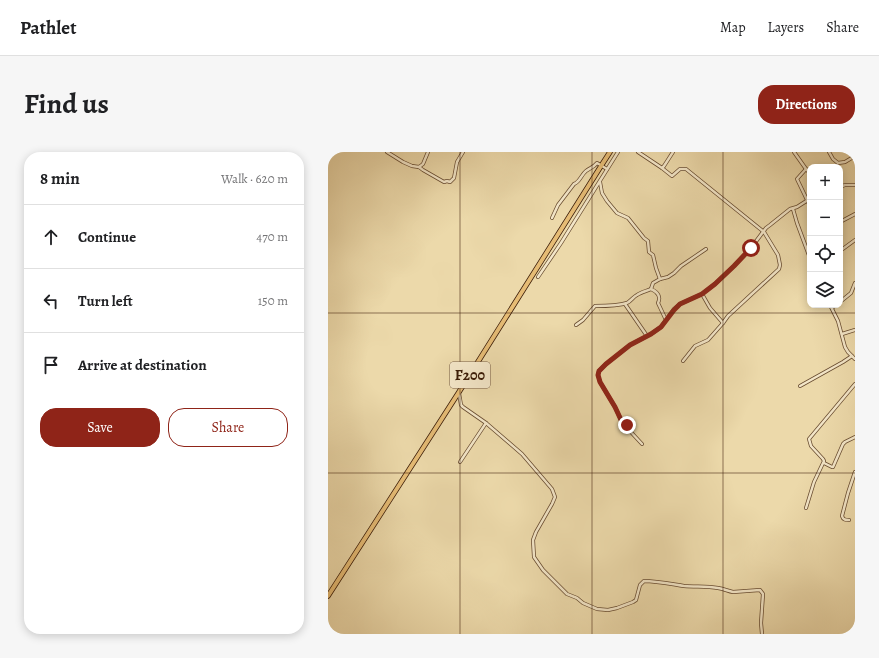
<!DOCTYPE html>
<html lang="en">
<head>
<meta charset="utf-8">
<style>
	:root { --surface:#fff; --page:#f6f6f6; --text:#202124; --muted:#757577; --line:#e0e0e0; --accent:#8f2418 }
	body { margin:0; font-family:Alegreya,serif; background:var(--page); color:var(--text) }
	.controls { position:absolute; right:12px; top:12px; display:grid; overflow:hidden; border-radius:8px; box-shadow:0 2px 10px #0003 }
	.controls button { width:36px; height:36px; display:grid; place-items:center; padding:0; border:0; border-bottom:1px solid var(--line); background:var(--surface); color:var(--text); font:20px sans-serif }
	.stop { position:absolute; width:12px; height:12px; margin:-9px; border:3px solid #8f2418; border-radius:50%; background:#fff }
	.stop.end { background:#8f2418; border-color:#fff; box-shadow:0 1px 4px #0008 }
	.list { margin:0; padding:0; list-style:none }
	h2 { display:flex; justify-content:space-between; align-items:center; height:52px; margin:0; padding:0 16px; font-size:17px }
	h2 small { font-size:13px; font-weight:400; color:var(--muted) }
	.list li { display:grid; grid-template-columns:26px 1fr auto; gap:12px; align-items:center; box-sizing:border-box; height:64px; padding:0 16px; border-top:1px solid var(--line) }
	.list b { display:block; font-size:15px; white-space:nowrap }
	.list em { font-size:13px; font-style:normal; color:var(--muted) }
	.actions { display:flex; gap:8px; padding:12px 16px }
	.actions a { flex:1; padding:9px 0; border:1px solid var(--accent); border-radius:16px; text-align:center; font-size:14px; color:var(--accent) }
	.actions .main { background:var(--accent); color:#fff }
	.icon { flex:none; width:22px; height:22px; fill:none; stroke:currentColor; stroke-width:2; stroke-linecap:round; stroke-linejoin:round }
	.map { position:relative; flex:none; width:527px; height:482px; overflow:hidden; border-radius:16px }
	header { display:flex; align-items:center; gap:24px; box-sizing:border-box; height:56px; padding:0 20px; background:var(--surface); border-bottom:1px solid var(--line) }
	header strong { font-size:19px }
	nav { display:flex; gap:22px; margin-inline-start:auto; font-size:14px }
	.intro { display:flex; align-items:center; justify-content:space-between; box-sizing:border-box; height:96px; padding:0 24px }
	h1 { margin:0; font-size:28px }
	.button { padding:10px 18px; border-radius:16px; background:var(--accent); color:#fff; font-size:14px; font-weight:700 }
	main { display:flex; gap:24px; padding:0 24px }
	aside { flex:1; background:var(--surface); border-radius:16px; box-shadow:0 2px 10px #0003 }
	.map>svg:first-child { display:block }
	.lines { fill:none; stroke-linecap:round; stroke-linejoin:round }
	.minor-casing { stroke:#674b30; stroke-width:4 }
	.primary-casing { stroke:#3b1c08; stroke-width:5.5 }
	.minor { stroke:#f3e6c8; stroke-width:2.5 }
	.primary { stroke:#e6bc75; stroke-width:4 }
	.route { stroke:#8f2418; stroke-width:5 }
	.grid { fill:none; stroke:#3b1c08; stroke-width:1; stroke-opacity:0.55 }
	.labels { text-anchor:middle; stroke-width:3; stroke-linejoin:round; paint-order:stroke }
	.shield { fill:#f3e6c8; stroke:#725942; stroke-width:1 }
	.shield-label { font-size:15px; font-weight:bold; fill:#3b1c08 }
</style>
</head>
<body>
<header>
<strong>Pathlet</strong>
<nav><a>Map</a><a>Layers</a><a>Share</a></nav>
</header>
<div class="intro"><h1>Find us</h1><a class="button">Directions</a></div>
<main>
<aside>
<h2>8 min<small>Walk · 620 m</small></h2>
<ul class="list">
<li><svg class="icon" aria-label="ahead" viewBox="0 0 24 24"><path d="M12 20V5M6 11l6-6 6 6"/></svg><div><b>Continue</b></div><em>470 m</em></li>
<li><svg class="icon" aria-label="left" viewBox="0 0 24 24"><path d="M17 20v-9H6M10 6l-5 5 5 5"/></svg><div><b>Turn left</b></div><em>150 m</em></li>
<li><svg class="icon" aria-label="arrive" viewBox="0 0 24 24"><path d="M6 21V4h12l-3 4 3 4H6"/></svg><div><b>Arrive at destination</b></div></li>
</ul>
<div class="actions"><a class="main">Save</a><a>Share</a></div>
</aside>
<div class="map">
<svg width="527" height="482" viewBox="0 0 527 482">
	<rect width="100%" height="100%" fill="#ecd9aa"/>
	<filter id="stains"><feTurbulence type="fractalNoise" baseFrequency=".005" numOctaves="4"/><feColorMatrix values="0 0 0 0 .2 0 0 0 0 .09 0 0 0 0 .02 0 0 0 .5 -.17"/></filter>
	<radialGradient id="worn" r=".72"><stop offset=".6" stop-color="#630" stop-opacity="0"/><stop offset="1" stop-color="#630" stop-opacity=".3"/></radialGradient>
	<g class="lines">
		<defs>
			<g id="minor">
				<polyline points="59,0 75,10 84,14 91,15 95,18 116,30 119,29 122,30 126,26 129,10 135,0"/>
				<polyline points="310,0 334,16 336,14 345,0"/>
				<polyline points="466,0 478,17 482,21"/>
				<polyline points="501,0 505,7 510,11 517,10 527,4"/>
				<polyline points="91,15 95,12 100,0"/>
				<polyline points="334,16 344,24 352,17 358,17 436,80 450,103 452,113 451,117 400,164 395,171 380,188 367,194 355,209"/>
				<polyline points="478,17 469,27 482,54"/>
				<polyline points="272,30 274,41 279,49 289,61 300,66 316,86 320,89 321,100 325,103 328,116 332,127"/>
				<polyline points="512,35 517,33 527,33"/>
				<polyline points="465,57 469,71 482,106"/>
				<path d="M224,66L230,53L246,32C252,30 253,23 258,19C262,16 266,15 269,11L279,17"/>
				<polyline points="512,70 527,62"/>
				<polyline points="512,99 527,88"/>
				<polyline points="210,125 233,91 290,0"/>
				<polyline points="374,142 382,156 395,171"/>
				<polyline points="512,150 523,141 527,131"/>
				<polyline points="297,152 319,184"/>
				<polyline points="502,153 510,169 517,195 520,200 527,207"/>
				<polyline points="504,156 508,153"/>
				<path d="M338,168L330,151C333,145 330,140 323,137L325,131L332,127L340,125L346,121L353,114L378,97"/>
				<path d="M248,173L255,168L267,154C276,154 290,154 299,151C303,149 305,145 309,143C313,140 319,139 323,137"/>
				<polyline points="514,182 527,178"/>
				<polyline points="472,234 515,210 524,204"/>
				<path d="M131,241L133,253L135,255L158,271L194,302L224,337L227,345L224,352L208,380L205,388L206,405L215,418L239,442L249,446L255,451L269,457L280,458L289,456L305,450L308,448L312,433L316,429C329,429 343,432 356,434C368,435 379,434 390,436C396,437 400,439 405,440L432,438L435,442L433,471L434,482"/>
				<polyline points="314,292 301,278 299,273 294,270 287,255 272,230 270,223 271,219 278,212 302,193 323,182 333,175 346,157 352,152 374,142 387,132 406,114 423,96 438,76 442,73 462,57 469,55 480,48"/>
				<polyline points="132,310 158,271"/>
				<polyline points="496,311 504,315 505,315 515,292 517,290 527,285"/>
				<polyline points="478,356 486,330 496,309 495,307 483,294 481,287 527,232"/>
				<path d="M521,368C518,368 515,368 514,364L520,341L527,320"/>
			</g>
			<polyline id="primary" points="0,444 131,240 273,14 282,0"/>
		</defs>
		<use href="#minor" class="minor-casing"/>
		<use href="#primary" class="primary-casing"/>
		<use href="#minor" class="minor"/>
		<use href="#primary" class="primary"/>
	</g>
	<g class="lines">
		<polyline class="route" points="299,273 294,270 287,255 272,230 270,223 271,219 278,212 302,193 323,182 333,175 346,158 352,152 374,142 387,132 406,114 423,96"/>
	</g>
	<path class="grid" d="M132,0V482M264,0V482M395,0V482M0,161H527M0,321H527"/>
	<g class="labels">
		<rect class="shield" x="122" y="210" width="40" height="26" rx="3"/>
		<g class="shield-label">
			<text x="142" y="228">F200</text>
		</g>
	</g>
	<rect width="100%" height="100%" filter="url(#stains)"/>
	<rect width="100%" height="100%" fill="url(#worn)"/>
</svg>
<div class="controls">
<button>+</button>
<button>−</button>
<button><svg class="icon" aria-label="locate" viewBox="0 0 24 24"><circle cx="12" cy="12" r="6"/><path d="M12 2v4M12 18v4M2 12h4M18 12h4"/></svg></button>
<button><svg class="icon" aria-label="layers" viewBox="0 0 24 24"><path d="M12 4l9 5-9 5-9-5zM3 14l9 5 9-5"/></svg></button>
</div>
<div class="stop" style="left:423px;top:96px"></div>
<div class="stop end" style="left:299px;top:273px"></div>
</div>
</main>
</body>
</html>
